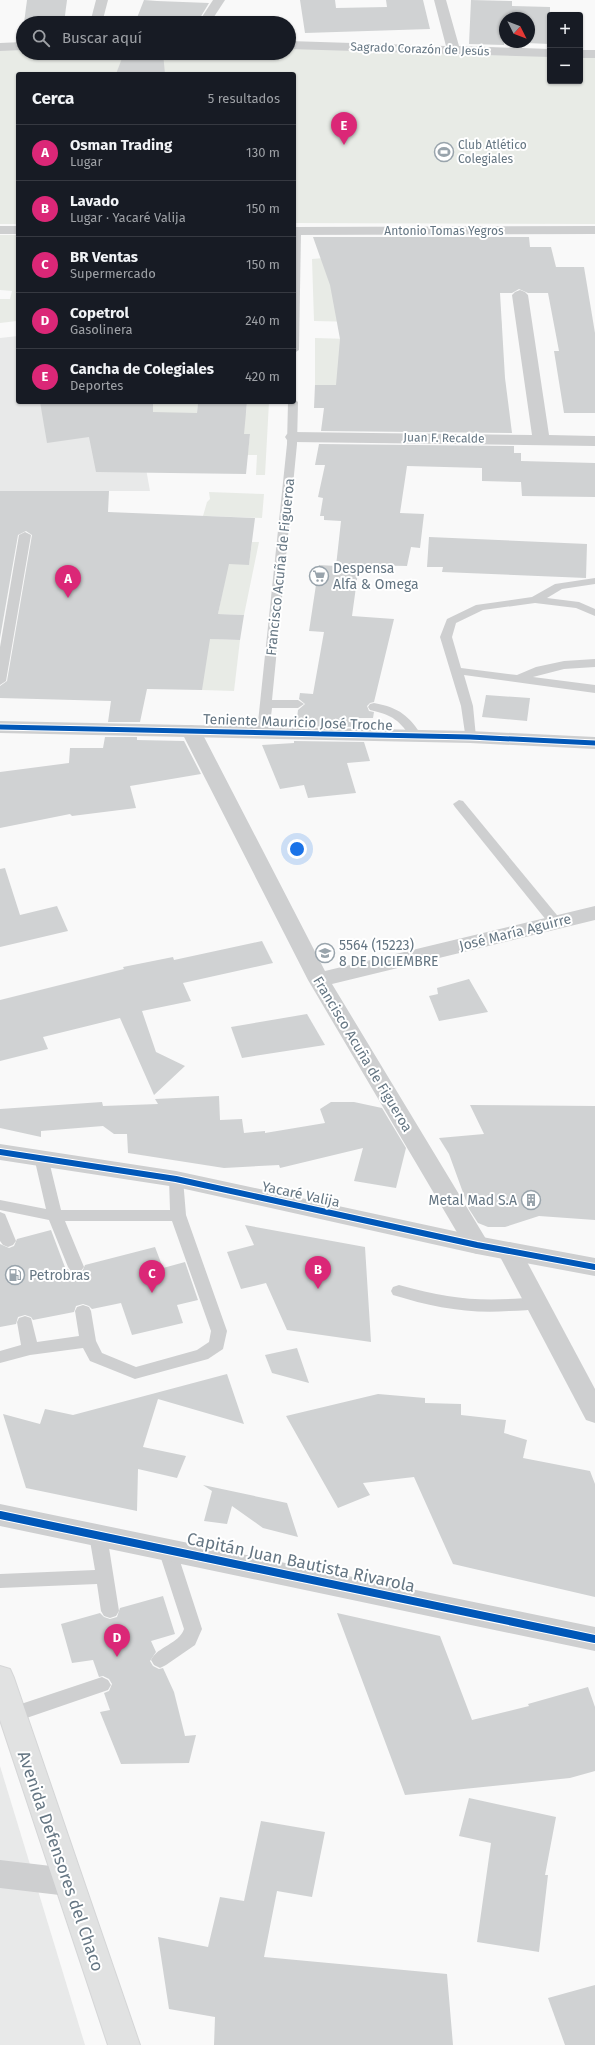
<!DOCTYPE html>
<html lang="es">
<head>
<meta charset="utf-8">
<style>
	:root { --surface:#171b24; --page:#20242c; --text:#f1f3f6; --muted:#9ea1a6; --line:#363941; --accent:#db2777 }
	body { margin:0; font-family:"Fira Sans",sans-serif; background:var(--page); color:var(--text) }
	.controls { position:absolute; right:12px; top:12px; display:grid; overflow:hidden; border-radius:4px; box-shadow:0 1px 3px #0004 }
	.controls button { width:36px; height:36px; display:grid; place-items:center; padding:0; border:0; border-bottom:1px solid var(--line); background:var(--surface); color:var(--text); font:20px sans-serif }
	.compass { position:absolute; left:499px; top:12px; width:36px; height:36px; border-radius:50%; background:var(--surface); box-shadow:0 1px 3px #0004; rotate:132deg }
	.you { position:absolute; left:297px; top:849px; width:14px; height:14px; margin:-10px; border:3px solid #fff; border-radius:50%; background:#1a73e8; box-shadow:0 0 0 6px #1a73e833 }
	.badge { display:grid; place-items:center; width:26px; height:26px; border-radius:50%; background:var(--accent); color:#fff; font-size:13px; font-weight:700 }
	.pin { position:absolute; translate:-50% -33px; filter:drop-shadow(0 1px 2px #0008) }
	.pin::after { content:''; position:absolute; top:21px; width:14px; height:12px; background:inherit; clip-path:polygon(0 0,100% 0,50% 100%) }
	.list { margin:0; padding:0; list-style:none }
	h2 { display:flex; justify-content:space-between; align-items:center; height:52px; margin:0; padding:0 16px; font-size:17px }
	h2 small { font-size:13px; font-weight:400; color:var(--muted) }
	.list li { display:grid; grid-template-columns:26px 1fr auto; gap:12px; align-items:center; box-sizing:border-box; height:56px; padding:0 16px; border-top:1px solid var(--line) }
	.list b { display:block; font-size:15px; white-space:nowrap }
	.list p { margin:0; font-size:13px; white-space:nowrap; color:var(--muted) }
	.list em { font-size:13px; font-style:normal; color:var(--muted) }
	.icon { flex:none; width:22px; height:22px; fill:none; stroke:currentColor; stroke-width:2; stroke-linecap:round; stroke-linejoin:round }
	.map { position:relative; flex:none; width:595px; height:2045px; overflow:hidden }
	.search { position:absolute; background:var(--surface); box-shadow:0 1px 3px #0004; left:16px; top:16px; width:280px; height:44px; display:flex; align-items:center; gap:10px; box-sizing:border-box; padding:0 14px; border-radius:22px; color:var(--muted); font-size:15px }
	.panel { position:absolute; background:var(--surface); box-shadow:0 1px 3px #0004; left:16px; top:72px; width:280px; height:332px; border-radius:4px }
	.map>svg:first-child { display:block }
	.built { fill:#e8e9e9 }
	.green { fill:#e8ebe6 }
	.building { fill:#d0d2d3; fill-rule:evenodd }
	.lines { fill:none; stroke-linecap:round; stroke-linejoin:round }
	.primary-casing { stroke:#d5d6d7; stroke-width:2 }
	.service { fill:#cecfd0; fill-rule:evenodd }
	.minor { fill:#cecfd0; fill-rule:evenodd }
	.tertiary { fill:#cecfd0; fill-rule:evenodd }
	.primary { fill:#e1e2e2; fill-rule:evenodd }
	.cycleway-far2-casing { stroke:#fff; stroke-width:7 }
	.cycleway-far1-casing { stroke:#fff; stroke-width:8 }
	.cycleway-casing { stroke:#fff; stroke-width:10 }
	.cycleway-far2 { stroke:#0057b8; stroke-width:5 }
	.cycleway-far1 { stroke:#0057b8; stroke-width:6 }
	.cycleway { stroke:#0057b8; stroke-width:8 }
	.labels { text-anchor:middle; stroke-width:4; stroke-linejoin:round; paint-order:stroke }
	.far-street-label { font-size:12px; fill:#657683; stroke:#fff }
	.far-poi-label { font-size:12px; fill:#657683; stroke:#fff; text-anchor:start }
	.street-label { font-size:14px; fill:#657683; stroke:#fff }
	.poi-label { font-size:14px; fill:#657683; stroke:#fff; text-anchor:start }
	.near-street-label { font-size:17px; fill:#657683; stroke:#fff }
</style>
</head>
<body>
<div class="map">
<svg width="595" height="2045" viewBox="0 0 595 2045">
	<rect width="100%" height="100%" fill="#f9f9f9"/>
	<g class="built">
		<polygon points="18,336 18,402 134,402 150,491 0,491 0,338"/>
		<polygon points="0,1766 85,2045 0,2045"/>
	</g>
	<g class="green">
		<polygon points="289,48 550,55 550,81 580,81 580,56 595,56 595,224 294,223 294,74 18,74 18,224 0,224 0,49 23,49 23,53 289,53"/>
		<polygon points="0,235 18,235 18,324 17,321 0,323 0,299 10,299 12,291 0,290"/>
		<polygon points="324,258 334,295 497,293 502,326 456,325 357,385 315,385 315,338 383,340 358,322 314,321 312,259"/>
		<polygon points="153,402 198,402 197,413 190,413 248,451 250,434 235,434 237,414 246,414 247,402 269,402 265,475 256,475 257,455 143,455 153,412"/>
		<polygon points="209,492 264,494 262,518 203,516 207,502 210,499"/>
		<polygon points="252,542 259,542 244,615 218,614 228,564 249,564"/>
		<polygon points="154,637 240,640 234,691 202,690"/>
	</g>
	<g class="building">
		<polygon points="27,0 67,0 64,23 24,23"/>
		<polygon points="144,0 157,1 209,3 197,23 135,23"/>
		<polygon points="300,0 335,0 336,8 387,7 386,0 423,0 430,29 305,33"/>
		<path d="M471,0L512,1V6L550,7V44L504,42V45L469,44ZM505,18H529V42H505Z"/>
		<polygon points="124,53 163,53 165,74 116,74"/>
		<polygon points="313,237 529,237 530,247 551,247 556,267 584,267 595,333 595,413 564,413 554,351 559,351 548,293 528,293 519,289 512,293 500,293 505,378 512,433 321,431 324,408 314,408 315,385 336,385 340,339 330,285"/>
		<polygon points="40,402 153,402 153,412 197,413 198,402 247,402 244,434 250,434 246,474 96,472 89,437 47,443"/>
		<polygon points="319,444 514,446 514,453 521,453 521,461 595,463 595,497 522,496 521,482 482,481 482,468 407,466 400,513 424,514 420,548 411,547 407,566 359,565 352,616 394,619 374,702 370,703 367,706 369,711 374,712 373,718 358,718 360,727 296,726 298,710 305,704 299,699 300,693 313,694 324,632 309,631 319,565 336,566 341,521 324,520 324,516 320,516 323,498 318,497 325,465 315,465"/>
		<polygon points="0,491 109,491 108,512 255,518 249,565 229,564 218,614 244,615 240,640 210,639 202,690 147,689 140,722 108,722 111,701 0,698 0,686 7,681 32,535 26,531 18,535 0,638"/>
		<polygon points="429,537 587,544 586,578 442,572 443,567 427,567"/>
		<polygon points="486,695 530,698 527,721 482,717"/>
		<polygon points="105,737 137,737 137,740 184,741 201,774 130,786 136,808 72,816 70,814 0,828 0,772 69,763 70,748 103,748"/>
		<polygon points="294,741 364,742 370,761 347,763 356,793 308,798 304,785 280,789 262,745 294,743"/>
		<polygon points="5,868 20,915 57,906 68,931 0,947 0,869"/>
		<polygon points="262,941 273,963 183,983 191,1001 142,1011 156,1052 185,1066 154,1095 120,1018 43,1037 48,1049 0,1061 0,1000 124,969 123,967 173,957 174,960"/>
		<polygon points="469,979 488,1012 439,1021 429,996 438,994 437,988"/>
		<polygon points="307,1014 325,1045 242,1058 231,1027"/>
		<polygon points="219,1096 220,1120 242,1119 244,1133 265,1131 265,1133 325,1123 320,1109 331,1102 354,1102 382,1108 406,1148 396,1188 354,1181 363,1148 280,1168 279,1165 224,1168 128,1153 127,1134 114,1134 103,1126 41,1131 41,1137 0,1128 0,1109 102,1102 103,1106 158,1104 155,1099"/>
		<polygon points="470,1105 595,1106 595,1220 539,1216 505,1227 488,1227 478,1223 469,1209 449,1154 439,1138 484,1134"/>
		<polygon points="245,1225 365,1247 371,1342 287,1330 266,1283 241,1289 227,1252 254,1245"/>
		<polygon points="51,1230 66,1270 68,1269 70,1272 77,1274 82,1272 85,1265 155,1247 163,1268 185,1262 198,1300 177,1305 183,1323 132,1335 121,1303 92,1309 89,1306 83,1304 76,1306 74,1312 33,1320 31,1317 25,1315 18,1317 16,1324 0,1327 0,1244 9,1248 14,1246 17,1239"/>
		<polygon points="297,1348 309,1383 272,1373 265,1355"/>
		<polygon points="227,1374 244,1424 158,1399 143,1447 186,1456 177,1478 138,1469 137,1511 26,1488 3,1414 40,1424 45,1409 73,1415"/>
		<polygon points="378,1394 425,1398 425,1403 461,1404 461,1415 506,1420 504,1433 527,1440 523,1458 590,1471 595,1484 595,1597 453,1564 414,1477 363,1483 370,1495 338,1508 286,1416"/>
		<polygon points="203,1485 287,1503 298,1537 263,1528 232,1506 227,1524 204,1521 212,1491"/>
		<polygon points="163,1596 175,1634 151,1641 156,1652 150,1661 153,1666 159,1669 163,1668 174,1692 185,1736 196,1735 189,1763 121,1764 100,1712 110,1710 104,1693 109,1691 112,1684 109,1679 103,1676 99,1677 93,1660 72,1663 61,1624 100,1613 104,1617 110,1619 117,1617 120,1608"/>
		<polygon points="337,1613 440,1636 472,1720 529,1706 528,1704 588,1687 595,1707 595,1771 570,1778 405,1795"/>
		<polygon points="469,1798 556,1817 545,1875 548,1875 539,1952 477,1942 491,1843 459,1836"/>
		<polygon points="261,1821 325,1832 312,1897 277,1891 264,1957 447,1974 453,2045 214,2045 215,2017 169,2009 158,1937 208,1947 220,1897 244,1901"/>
		<polygon points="595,1985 595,2045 565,2045 548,1998"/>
	</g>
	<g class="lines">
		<defs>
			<polygon id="primary" points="0,1666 10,1669 14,1678 140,2045 108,2045 0,1720"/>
		</defs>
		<use href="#primary" class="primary-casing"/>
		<g class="service">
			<polygon points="296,228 301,231 299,350 294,353 294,229"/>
			<polygon points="294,399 298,402 297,444 272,700 298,700 304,704 298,708 272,708 269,732 263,736 257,732 287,444 288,402 294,402"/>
			<polygon points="25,532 31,535 6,681 0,685 0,647 19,535"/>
			<polygon points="595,578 595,584 562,589 547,598 579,602 595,609 595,616 576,608 535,603 483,610 456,623 452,637 461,668 517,675 536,667 564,661 595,659 595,667 564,669 533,677 595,685 595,693 464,675 473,706 476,737 474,740 466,740 461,706 440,637 447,619 476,605 532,597 555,584"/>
			<path d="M374,703C400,708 408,715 423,737L421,740H413C399,720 393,715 370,710L368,707L370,704Z"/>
			<polygon points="459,800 463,801 561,920 563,923 561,926 551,926 455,807 453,804"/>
			<polygon points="41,1152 46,1153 48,1157 61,1210 170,1210 169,1179 171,1175 176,1174 181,1175 183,1179 186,1215 227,1331 223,1349 208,1359 135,1379 90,1361 83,1348 30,1355 0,1363 0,1351 21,1345 17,1322 19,1318 25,1316 31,1318 37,1342 79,1336 75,1311 77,1307 83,1305 89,1307 91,1311 96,1341 102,1353 136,1367 197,1350 209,1342 211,1331 172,1221 65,1221 84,1267 81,1271 76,1273 71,1271 68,1267 49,1220 0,1210 0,1200 46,1209 34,1157 36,1153"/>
			<polygon points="0,1212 5,1214 16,1241 13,1245 8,1247 3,1245 0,1241"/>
			<path d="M399,1285C452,1300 483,1302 537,1297L543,1299L545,1303L543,1307C532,1310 520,1311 509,1311C468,1314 432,1307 393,1295L391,1291L393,1287Z"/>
			<polygon points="98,1528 104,1530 107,1535 119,1611 116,1616 110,1618 104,1616 101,1611 97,1584 0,1588 0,1574 95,1570 89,1535 92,1530"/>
			<path d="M167,1542L173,1544L176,1549L202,1629L195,1645L166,1665L160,1668L154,1665L151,1660C158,1646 179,1644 184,1629L158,1549L161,1544Z"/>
			<polygon points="102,1677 108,1680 111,1685 108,1690 12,1723 6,1721 3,1715 6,1709"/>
		</g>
		<g class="minor">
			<polygon points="96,0 108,0 102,23 90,23"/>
			<polygon points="213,0 225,0 210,23 198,23"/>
			<polygon points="434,0 446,0 459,46 550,49 550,57 289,49 289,41 446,46"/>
			<polygon points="23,42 23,50 0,51 0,43"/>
			<rect x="580" y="50" width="15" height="8"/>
			<polygon points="520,290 525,292 528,295 549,435 595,436 595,446 293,442 287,440 285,437 287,434 293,432 532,435 512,295 515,292"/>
			<polygon points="191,725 198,727 201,731 325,971 595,906 595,920 332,984 486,1239 489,1245 486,1251 477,1254 468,1251 308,980 181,731 184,727"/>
			<polygon points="509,1242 518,1245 595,1389 595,1423 586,1420 497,1251 500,1245"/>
			<polygon points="0,1504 595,1627 595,1651 0,1526"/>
		</g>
		<g class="tertiary">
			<rect x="0" y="226" width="18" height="8"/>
			<polygon points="595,226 595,234 294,235 294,227"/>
			<polygon points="0,721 470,731 595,737 595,749 470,743 0,733"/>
			<polygon points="0,1144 176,1171 477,1236 595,1258 595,1276 477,1254 176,1187 0,1160"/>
			<polygon points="0,1860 68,1868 79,1872 83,1882 79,1892 68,1896 0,1888"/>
		</g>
		<use href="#primary" class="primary"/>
		<defs>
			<polyline id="cycleway-far2" points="0,727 470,737 595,743"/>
			<polyline id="cycleway-far1" points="0,1152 176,1179 477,1245 595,1267"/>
			<polyline id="cycleway" points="0,1515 595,1639"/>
		</defs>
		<use href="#cycleway-far2" class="cycleway-far2-casing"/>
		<use href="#cycleway-far1" class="cycleway-far1-casing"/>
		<use href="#cycleway" class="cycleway-casing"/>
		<use href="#cycleway-far2" class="cycleway-far2"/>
		<use href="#cycleway-far1" class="cycleway-far1"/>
		<use href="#cycleway" class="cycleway"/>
	</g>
	<defs>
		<symbol id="stadium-ring" viewBox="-11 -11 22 22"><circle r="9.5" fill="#fff" stroke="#99a4ac" stroke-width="1.5"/><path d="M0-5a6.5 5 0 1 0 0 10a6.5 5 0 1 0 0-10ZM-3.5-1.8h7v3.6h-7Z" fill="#99a4ac"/></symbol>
		<symbol id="supermarket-ring" viewBox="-11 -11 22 22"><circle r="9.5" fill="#fff" stroke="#99a4ac" stroke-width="1.5"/><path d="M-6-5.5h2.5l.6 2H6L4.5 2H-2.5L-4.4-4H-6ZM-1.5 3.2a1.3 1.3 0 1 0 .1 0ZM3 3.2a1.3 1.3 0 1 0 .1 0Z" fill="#99a4ac"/></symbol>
		<symbol id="school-ring" viewBox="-11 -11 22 22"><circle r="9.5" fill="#fff" stroke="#99a4ac" stroke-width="1.5"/><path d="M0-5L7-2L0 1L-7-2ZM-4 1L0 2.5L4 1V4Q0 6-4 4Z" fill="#99a4ac"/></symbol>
		<symbol id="building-ring" viewBox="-11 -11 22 22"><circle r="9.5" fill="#fff" stroke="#99a4ac" stroke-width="1.5"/><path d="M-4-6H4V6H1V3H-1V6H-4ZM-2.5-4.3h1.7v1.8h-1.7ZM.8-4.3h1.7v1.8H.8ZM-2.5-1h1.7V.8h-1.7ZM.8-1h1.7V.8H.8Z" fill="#99a4ac"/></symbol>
		<symbol id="fuel-ring" viewBox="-11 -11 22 22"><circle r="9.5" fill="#fff" stroke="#99a4ac" stroke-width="1.5"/><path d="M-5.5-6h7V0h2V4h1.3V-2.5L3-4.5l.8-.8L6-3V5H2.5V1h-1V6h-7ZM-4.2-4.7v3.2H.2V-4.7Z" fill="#99a4ac"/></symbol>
	</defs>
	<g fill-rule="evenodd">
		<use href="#stadium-ring" x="433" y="141" width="22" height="22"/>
		<use href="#supermarket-ring" x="308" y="565" width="22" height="22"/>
		<use href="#school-ring" x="314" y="942" width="22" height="22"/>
		<use href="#building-ring" x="520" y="1189" width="22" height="22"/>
		<use href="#fuel-ring" x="4" y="1264" width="22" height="22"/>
	</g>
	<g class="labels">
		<g class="far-street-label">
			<text transform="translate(420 49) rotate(2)" y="4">Sagrado Corazón de Jesús</text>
			<text x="444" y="235">Antonio Tomas Yegros</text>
			<text transform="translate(444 438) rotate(1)" y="4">Juan F. Recalde</text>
		</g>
		<g class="far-poi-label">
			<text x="458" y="149">Club Atlético<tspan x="458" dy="14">Colegiales</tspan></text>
		</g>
		<g class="street-label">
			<text transform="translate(280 567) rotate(-84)" y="5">Francisco Acuña de Figueroa</text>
			<text transform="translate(298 722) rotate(2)" y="5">Teniente Mauricio José Troche</text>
			<text transform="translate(515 932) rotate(-14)" y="5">José María Aguirre</text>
			<text transform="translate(363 1054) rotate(59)" y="5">Francisco Acuña de Figueroa</text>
			<text transform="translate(301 1194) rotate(12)" y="5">Yacaré Valija</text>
		</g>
		<g class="poi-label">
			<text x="333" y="573">Despensa<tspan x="333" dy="16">Alfa &amp; Omega</tspan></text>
			<text x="339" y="950">5564 (15223)<tspan x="339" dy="16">8 DE DICIEMBRE</tspan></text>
			<text x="517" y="1205" text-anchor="end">Metal Mad S.A</text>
			<text x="29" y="1280">Petrobras</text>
		</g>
		<g class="near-street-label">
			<text transform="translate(301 1562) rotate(12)" y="6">Capitán Juan Bautista Rivarola</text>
			<text transform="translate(61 1861) rotate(71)" y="6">Avenida Defensores del Chaco</text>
		</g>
	</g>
</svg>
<div class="controls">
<button>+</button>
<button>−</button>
</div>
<svg class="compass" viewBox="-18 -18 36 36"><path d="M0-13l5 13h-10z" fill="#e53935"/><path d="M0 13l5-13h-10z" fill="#9ea1a6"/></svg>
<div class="you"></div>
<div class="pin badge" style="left:68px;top:598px">A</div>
<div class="pin badge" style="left:318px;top:1289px">B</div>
<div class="pin badge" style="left:152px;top:1293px">C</div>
<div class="pin badge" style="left:117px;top:1657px">D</div>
<div class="pin badge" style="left:344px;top:145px">E</div>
<div class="search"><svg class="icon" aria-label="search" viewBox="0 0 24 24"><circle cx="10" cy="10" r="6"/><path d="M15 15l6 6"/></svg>Buscar aquí</div>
<section class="panel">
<h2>Cerca<small>5 resultados</small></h2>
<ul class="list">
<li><span class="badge">A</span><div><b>Osman Trading</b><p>Lugar</p></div><em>130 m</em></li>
<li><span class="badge">B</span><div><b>Lavado</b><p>Lugar · Yacaré Valija</p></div><em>150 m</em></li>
<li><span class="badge">C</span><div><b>BR Ventas</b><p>Supermercado</p></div><em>150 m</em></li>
<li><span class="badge">D</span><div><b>Copetrol</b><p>Gasolinera</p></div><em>240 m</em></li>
<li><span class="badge">E</span><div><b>Cancha de Colegiales</b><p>Deportes</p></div><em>420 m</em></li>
</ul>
</section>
</div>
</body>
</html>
